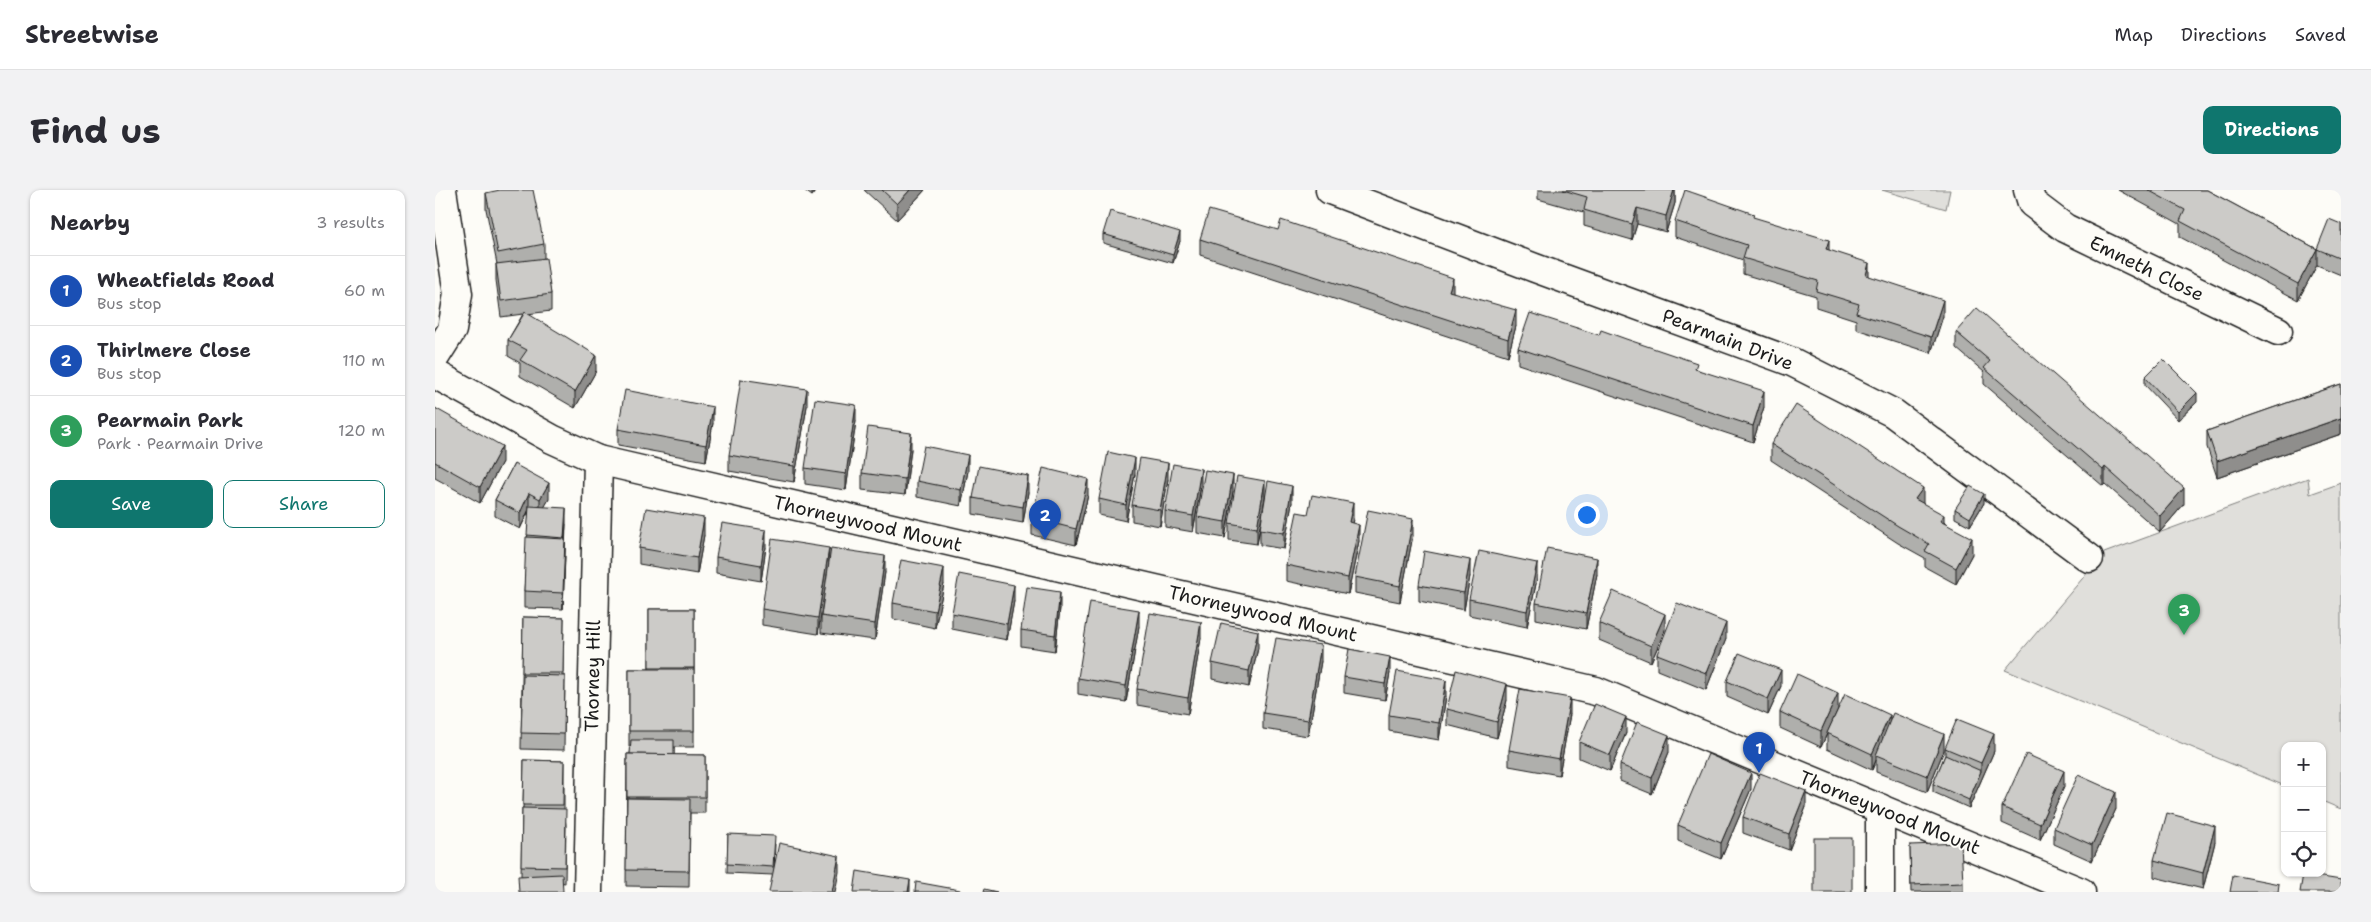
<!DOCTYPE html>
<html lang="en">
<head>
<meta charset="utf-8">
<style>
	:root { --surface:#fff; --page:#f2f2f3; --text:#2b2b33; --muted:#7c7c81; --line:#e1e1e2; --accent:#0f766e }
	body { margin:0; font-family:"Shantell Sans",sans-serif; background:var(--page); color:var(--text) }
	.controls { position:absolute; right:15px; bottom:15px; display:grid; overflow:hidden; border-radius:10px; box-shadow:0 1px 4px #0004 }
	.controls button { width:45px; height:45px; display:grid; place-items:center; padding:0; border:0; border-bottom:1px solid var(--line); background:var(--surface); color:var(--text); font:25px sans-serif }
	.you { position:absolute; left:1151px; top:324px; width:18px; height:18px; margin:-12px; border:4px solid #fff; border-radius:50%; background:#1a73e8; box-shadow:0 0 0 8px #1a73e833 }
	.badge { display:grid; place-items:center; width:32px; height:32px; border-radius:50%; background:var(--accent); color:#fff; font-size:16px; font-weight:700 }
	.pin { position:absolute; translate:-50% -41px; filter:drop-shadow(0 1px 2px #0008) }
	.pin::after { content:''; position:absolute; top:26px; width:18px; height:15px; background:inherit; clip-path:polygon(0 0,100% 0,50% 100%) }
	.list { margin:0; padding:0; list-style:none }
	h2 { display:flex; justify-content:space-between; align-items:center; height:65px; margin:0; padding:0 20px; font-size:21px }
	h2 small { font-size:16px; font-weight:400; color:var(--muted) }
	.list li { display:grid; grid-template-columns:32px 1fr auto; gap:15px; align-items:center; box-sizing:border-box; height:70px; padding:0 20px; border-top:1px solid var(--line) }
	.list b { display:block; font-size:19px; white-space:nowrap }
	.list p { margin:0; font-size:16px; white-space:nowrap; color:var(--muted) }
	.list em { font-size:16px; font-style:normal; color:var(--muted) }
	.actions { display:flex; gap:10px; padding:15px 20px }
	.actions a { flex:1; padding:11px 0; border:1px solid var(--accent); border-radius:10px; text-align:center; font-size:18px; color:var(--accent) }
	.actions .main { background:var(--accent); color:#fff }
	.icon { flex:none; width:28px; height:28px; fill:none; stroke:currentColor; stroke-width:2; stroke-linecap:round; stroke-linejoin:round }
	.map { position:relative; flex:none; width:1906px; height:702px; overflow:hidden; border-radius:10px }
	header { display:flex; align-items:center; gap:30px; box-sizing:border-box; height:70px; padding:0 25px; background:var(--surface); border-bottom:1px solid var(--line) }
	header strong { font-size:24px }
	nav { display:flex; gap:28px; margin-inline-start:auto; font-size:18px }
	.intro { display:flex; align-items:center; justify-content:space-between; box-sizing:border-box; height:120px; padding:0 30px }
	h1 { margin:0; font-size:35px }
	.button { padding:12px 22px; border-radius:10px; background:var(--accent); color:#fff; font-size:18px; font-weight:700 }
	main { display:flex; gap:30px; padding:0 30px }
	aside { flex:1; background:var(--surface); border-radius:10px; box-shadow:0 1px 4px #0004 }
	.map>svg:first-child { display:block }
	.green { fill:#e0dfdb; stroke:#7e7e7c }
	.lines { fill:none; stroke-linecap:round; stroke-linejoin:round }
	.minor-casing { stroke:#1c1c1c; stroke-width:31 }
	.minor { stroke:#fdfcf7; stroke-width:28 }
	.wall { fill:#afafac; stroke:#1c1c1c }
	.shaded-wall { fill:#8f8e8c; stroke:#1c1c1c }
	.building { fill:#cccbc8; stroke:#1c1c1c }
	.labels { text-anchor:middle; stroke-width:4; stroke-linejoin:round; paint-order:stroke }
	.street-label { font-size:19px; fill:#1c1c1c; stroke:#fdfcf7 }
</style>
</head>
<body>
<header>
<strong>Streetwise</strong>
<nav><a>Map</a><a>Directions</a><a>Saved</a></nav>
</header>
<div class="intro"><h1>Find us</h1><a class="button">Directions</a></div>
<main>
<aside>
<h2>Nearby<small>3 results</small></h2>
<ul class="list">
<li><span class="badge" style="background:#1a4fb4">1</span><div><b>Wheatfields Road</b><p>Bus stop</p></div><em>60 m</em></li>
<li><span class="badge" style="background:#1a4fb4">2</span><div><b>Thirlmere Close</b><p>Bus stop</p></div><em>110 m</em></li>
<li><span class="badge" style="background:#2e9e5b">3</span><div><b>Pearmain Park</b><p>Park · Pearmain Drive</p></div><em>120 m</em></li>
</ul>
<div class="actions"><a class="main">Save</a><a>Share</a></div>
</aside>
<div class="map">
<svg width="1906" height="702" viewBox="0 0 1906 702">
	<rect width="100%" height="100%" fill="#fdfcf7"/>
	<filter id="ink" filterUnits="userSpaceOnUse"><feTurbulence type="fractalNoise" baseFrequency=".02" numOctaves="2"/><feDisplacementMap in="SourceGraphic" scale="10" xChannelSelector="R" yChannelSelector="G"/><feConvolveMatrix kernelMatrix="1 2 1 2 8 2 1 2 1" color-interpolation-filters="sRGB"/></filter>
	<g filter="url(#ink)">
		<g class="green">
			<polygon points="1447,0 1515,0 1511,19"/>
			<polygon points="1873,288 1875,304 1906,293 1906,619 1887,611 1887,556 1850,556 1850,596 1570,480 1669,363"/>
		</g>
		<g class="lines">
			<defs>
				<g id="minor">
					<polyline points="895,0 1100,78 1357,172 1458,223 1654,368"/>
					<polyline points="1593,0 1597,13 1630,38 1843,141"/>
					<polyline points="0,167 17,140 23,104 7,0"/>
					<polyline points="0,184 117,249 163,270 1161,501 1646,702"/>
					<polyline points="153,702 163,270"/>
					<polyline points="1445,702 1445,618"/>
				</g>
			</defs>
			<use href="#minor" class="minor-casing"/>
			<use href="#minor" class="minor"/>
		</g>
		<g class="wall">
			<polygon points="369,0 381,0 377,6"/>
			<polygon points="429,0 490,0 462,30"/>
			<polygon points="1103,0 1240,0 1240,13 1231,42 1202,34 1197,50 1149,36 1149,22 1103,9"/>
			<polygon points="1683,0 1772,0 1882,59 1906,34 1906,85 1882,75 1863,110 1745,47 1745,34"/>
			<polygon points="51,3 109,54 109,68 116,104 116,121 92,124 161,181 140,218 85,186 85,173 73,166 73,150 88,124 66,127 61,90 61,74 62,74 51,19"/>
			<polygon points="1319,28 1394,60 1434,86 1508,126 1496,163 1421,139 1421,130 1381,117 1381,106 1308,84 1308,70 1240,47 1240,31"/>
			<polygon points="668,44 745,51 738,73 668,53"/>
			<polygon points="765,49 1018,102 1081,136 1073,166 765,65"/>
			<polygon points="1521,142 1749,314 1725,342 1670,294 1668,296 1549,194 1549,182 1521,158"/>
			<polygon points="1083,158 1262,179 1329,217 1318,252 1083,174"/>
			<polygon points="1710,187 1762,212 1743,230 1710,195"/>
			<polygon points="1906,194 1906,244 1782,287 1772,257 1772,241"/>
			<polygon points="372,216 359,292 294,281 294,265"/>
			<polygon points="0,218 67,272 45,313 0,288"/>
			<polygon points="421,231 411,300 370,294 370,278"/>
			<polygon points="278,233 271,271 183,255 183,239"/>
			<polygon points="1336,254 1488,314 1509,332 1537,364 1521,394 1490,377 1490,368 1463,353 1336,270"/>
			<polygon points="476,259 470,305 427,300 427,283"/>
			<polygon points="79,274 114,309 109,317 131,334 128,419 89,418 89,401 94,321 85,339 60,326 60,310"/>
			<polygon points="533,281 526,316 482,307 482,291"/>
			<polygon points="700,284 691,331 664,325 664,309"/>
			<polygon points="733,289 725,336 697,331 697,315"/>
			<polygon points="766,295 758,342 730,337 730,321"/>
			<polygon points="798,301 790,348 762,343 762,327"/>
			<polygon points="593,302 588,333 538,324 538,308"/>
			<polygon points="653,305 641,355 597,345 597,328"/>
			<polygon points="830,305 857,312 849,359 825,355 825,339 827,327 822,354 794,350 794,333"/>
			<polygon points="1549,313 1535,336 1520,328 1520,319"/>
			<polygon points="873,324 918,329 917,333 924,351 913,404 851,391 851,375"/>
			<polygon points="269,345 262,384 204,374 204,358"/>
			<polygon points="978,345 965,412 920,403 920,387"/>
			<polygon points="331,357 326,391 281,383 281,367"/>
			<polygon points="394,358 383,444 327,435 327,419"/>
			<polygon points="450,382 440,450 386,443 386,426"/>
			<polygon points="1162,384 1151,439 1101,429 1101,413"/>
			<polygon points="1035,386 1029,420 984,411 984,395"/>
			<polygon points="1102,389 1092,437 1034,425 1034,409"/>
			<polygon points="509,394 500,438 458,429 458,413"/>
			<polygon points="579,411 572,450 517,439 517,423"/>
			<polygon points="625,418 620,461 586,456 586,440"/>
			<polygon points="214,419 259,419 259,557 239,557 239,565 270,565 270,623 255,623 254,697 191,696 192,564 195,564 196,557 194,557 194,479 214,479"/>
			<polygon points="88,427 129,428 128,486 130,486 129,560 86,559"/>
			<polygon points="1164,433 1230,440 1216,472 1164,450"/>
			<polygon points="704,436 691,512 643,504 643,488"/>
			<polygon points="766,448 753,524 702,515 702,499"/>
			<polygon points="1291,449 1271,500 1222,480 1222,464"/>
			<polygon points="823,458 814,497 777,489 777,473"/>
			<polygon points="886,471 873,546 828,539 828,523"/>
			<polygon points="955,483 950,510 909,503 909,487"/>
			<polygon points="1292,491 1346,496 1333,525 1292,507"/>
			<polygon points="1011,506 1004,550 954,541 954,525"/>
			<polygon points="1072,510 1062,548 1012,535 1012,519"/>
			<polygon points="1403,519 1455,532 1509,560 1492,602 1441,582 1441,570 1437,580 1392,559 1392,544 1386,557 1345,538 1345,522"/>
			<polygon points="1135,524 1124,585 1074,576 1074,560"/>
			<polygon points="1191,543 1175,581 1144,568 1144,552"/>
			<polygon points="1510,558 1559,561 1534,618 1498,602 1498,594 1510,565"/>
			<polygon points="1234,562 1217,604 1185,591 1185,575"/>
			<polygon points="89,570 129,571 129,619 131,635 130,693 86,686 87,618 88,618"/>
			<polygon points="1629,597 1605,650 1567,633 1567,617"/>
			<polygon points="1316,599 1286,669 1243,651 1243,635"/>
			<polygon points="1371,617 1354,660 1308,643 1308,627"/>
			<polygon points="1681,619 1657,671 1619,654 1619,638"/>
			<polygon points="293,644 340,654 339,681 404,682 338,685 292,683"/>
			<polygon points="1780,652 1768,699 1719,687 1719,670"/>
			<polygon points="1475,655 1528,693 1528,702 1476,702"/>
		</g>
		<g class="shaded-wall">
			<polygon points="377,0 381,0 377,6"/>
			<polygon points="475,0 490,0 462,30 462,14"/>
			<polygon points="1239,0 1240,0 1240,13 1231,42 1231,26"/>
			<polygon points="1202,18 1202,34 1197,50 1197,34"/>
			<polygon points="745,42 745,51 738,73 738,65"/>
			<polygon points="1394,50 1394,66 1391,59"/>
			<polygon points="1882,59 1882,75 1863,110 1863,94"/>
			<polygon points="1434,73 1434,89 1431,85"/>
			<polygon points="1018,88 1018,104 1014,101"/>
			<polygon points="1508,110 1508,126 1496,163 1496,147"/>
			<polygon points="1081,120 1081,136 1073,166 1073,149"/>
			<polygon points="161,165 161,181 140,218 140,202"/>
			<polygon points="372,199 372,216 359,292 359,276"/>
			<polygon points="1329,201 1329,217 1318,252 1318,236"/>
			<polygon points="1762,203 1762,212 1743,230 1743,222"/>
			<polygon points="421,215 421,231 411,300 411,284"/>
			<polygon points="278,217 278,233 271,271 271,255"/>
			<polygon points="1906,228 1906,244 1782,287 1782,271"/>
			<polygon points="476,243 476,259 470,305 470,289"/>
			<polygon points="67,256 67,272 45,313 45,297"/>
			<polygon points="533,265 533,281 526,316 526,300"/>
			<polygon points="700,268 700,284 691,331 691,315"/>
			<polygon points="733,273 733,289 725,336 725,320"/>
			<polygon points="1670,277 1670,294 1668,296 1668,280"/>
			<polygon points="766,279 766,295 758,342 758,326"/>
			<polygon points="798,285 798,301 790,348 790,332"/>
			<polygon points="593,286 593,302 588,333 588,317"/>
			<polygon points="653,289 653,305 641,355 641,339"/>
			<polygon points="830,291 830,307 822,354 822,338"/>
			<polygon points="114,293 114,309 105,325 105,309"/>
			<polygon points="857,296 857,312 849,359 849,343"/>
			<polygon points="1488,298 1488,314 1480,309"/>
			<polygon points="1749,298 1749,314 1725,342 1725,326"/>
			<polygon points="94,303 94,319 85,339 85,323"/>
			<polygon points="1549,304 1549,313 1535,336 1535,328"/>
			<polygon points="918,313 918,329 914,349 914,332"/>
			<polygon points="131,318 131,334 129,364 129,348"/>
			<polygon points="1509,325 1509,342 1505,331"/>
			<polygon points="269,328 269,345 262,384 262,368"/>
			<polygon points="978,329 978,345 965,412 965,396"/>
			<polygon points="924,335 924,351 913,404 913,388"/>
			<polygon points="331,340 331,357 326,391 326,375"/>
			<polygon points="1537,348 1537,364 1521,394 1521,378"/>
			<polygon points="130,349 130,365 128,419 128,403"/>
			<polygon points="394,358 394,374 383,444 383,428"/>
			<polygon points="450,366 450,382 440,450 440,434"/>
			<polygon points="1162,368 1162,384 1151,439 1151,423"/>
			<polygon points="1035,370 1035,386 1029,420 1029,403"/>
			<polygon points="1102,373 1102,389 1092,437 1092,421"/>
			<polygon points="509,378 509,394 500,438 500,421"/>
			<polygon points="579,395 579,411 572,450 572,434"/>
			<polygon points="625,402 625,418 620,461 620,445"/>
			<polygon points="704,420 704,436 691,512 691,496"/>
			<polygon points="1230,424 1230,440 1216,472 1216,456"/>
			<polygon points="766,432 766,448 753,524 753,508"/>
			<polygon points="1291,433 1291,449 1271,500 1271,483"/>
			<polygon points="823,441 823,458 814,497 814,481"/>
			<polygon points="886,455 886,471 873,546 873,530"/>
			<polygon points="955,467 955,483 950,510 950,494"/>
			<polygon points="1346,480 1346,496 1333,525 1333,509"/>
			<polygon points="1011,490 1011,506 1004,550 1004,533"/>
			<polygon points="1072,494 1072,510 1062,548 1062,532"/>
			<polygon points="1403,503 1403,519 1386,557 1386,541"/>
			<polygon points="1135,508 1135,524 1124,585 1124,569"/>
			<polygon points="1455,525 1455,541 1441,565 1441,570 1437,580 1437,564"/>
			<polygon points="1191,527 1191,543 1175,581 1175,565"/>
			<polygon points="1509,544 1509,560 1492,602 1492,586"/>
			<polygon points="1559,544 1559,561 1534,618 1534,610 1546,581 1546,573"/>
			<polygon points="1234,545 1234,562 1217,604 1217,588"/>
			<polygon points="1629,581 1629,597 1605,650 1605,634"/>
			<polygon points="1316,583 1316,599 1286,669 1286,653"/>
			<polygon points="1371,601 1371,617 1354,660 1354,644"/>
			<polygon points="1681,602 1681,619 1657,671 1657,655"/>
			<polygon points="1780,636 1780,652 1768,699 1768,683"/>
			<polygon points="404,666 404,682 400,702 397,702"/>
			<polygon points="475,690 475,702 473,702"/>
		</g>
		<g class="building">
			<polygon points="65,0 98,0 109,54 63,63 51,3"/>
			<polygon points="447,0 475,0 462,14"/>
			<polygon points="1128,0 1239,0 1231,26 1202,18 1197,34 1149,20 1152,7"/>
			<polygon points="1250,0 1319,24 1318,27 1394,50 1391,59 1434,73 1431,85 1508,110 1496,147 1421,123 1424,114 1381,101 1383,91 1308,68 1312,55 1240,31"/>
			<polygon points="1713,0 1772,0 1882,59 1863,94 1745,31 1750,20"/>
			<polygon points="774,20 843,40 846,30 1018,88 1014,101 1081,120 1073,149 765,49"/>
			<polygon points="675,21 745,42 738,65 668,44"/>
			<polygon points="1894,29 1906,34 1906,69 1882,59"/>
			<polygon points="111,68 116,104 66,111 61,74"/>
			<polygon points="1542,118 1749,298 1725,326 1670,277 1668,280 1549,178 1555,171 1521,142"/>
			<polygon points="90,122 161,165 140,202 85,170 92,160 73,150"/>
			<polygon points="1095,123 1164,145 1166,140 1191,149 1262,173 1260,179 1329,201 1318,236 1083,158"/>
			<polygon points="1728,169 1762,203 1743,222 1710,187"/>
			<polygon points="306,189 372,199 359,276 294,265"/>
			<polygon points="1906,194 1906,228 1782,271 1772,241"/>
			<polygon points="190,200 278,217 271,255 183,239"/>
			<polygon points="380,209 421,215 411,284 370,278"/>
			<polygon points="1361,215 1488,298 1480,309 1509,325 1505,331 1537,348 1521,378 1490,361 1494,354 1463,336 1336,254"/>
			<polygon points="0,218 67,256 45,297 0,272"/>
			<polygon points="433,237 476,243 470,289 427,283"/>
			<polygon points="489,256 533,265 526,300 482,291"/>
			<polygon points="673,262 700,268 691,315 664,309"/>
			<polygon points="705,268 733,273 725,320 697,315"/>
			<polygon points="79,274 114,293 105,309 94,303 85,323 60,310"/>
			<polygon points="738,274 766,279 758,326 730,321"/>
			<polygon points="544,276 593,286 588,317 538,308"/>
			<polygon points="608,278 653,289 641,339 597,328"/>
			<polygon points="770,280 798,285 790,332 762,327"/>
			<polygon points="802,286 830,291 822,338 794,333"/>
			<polygon points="833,291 857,296 849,343 825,339"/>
			<polygon points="1535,296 1549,304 1535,328 1520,319"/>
			<polygon points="877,305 918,313 914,332 924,335 913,388 851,375 862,322 873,324"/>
			<polygon points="94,316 131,318 129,348 92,345"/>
			<polygon points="211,318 269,328 262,368 204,358"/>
			<polygon points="933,320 978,329 965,396 920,387"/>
			<polygon points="287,333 331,340 326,375 281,367"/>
			<polygon points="91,347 130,349 128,403 89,401"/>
			<polygon points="337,349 394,358 383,428 327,419"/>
			<polygon points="396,358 450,366 440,434 386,426"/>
			<polygon points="1112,358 1162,368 1151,423 1101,413"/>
			<polygon points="989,361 1035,370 1029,403 984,395"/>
			<polygon points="1044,361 1102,373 1092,421 1034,409"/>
			<polygon points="466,370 509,378 500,421 458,413"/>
			<polygon points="524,384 579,395 572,434 517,423"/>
			<polygon points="592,397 625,402 620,445 586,440"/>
			<polygon points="1178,401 1230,424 1216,456 1164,433"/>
			<polygon points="655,412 704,420 691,496 643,488"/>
			<polygon points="1242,413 1291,433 1271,483 1222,464"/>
			<rect x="214" y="419" width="45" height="59"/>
			<polygon points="715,423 766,432 753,508 702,499"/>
			<polygon points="88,427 129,428 128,483 87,483"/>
			<polygon points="786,433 823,441 814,481 777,473"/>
			<polygon points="841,448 886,455 873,530 828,523"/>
			<polygon points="914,459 955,467 950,494 909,487"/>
			<polygon points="1304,463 1346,480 1333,509 1292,491"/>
			<rect x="194" y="479" width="65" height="62"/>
			<polygon points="1021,480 1072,494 1062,532 1012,519"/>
			<polygon points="962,481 1011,490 1004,533 954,525"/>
			<polygon points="1362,484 1403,503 1386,541 1345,522"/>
			<polygon points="88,485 130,486 129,544 86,543"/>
			<polygon points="1085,499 1135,508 1124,569 1074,560"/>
			<polygon points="1410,504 1455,525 1437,564 1392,543"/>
			<polygon points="1160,514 1191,527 1175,565 1144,552"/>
			<polygon points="1458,523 1509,544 1492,586 1441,565"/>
			<polygon points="1522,529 1559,544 1546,573 1510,558"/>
			<polygon points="1202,532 1234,545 1217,588 1185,575"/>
			<polygon points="196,550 239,550 239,565 195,564"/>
			<polygon points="192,564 270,565 270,607 192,607"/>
			<polygon points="1273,564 1316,583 1286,653 1243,635"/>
			<polygon points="1591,564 1629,581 1605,634 1567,617"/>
			<polygon points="1510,565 1546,581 1534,610 1498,594"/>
			<polygon points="89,570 129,571 128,615 88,615"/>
			<polygon points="1325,583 1371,601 1354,644 1308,627"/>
			<polygon points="1643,585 1681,602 1657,655 1619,638"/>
			<polygon points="192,608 255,609 254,681 191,680"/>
			<polygon points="87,618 131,619 130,677 86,676"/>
			<polygon points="1732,623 1780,636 1768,683 1719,670"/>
			<polygon points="293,644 340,646 338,677 292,674"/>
			<rect x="1379" y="648" width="38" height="54"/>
			<polygon points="344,653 404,666 397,702 334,702"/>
			<polygon points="1526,653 1528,693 1476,695 1475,655"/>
			<polygon points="422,681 475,690 473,702 419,702"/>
			<polygon points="127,684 128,702 84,702 83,686"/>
			<polygon points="1868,684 1906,690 1906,702 1865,702"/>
			<polygon points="1798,685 1844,694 1843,702 1795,702"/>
			<polygon points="481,692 525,700 525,702 480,702"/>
			<polygon points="549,699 562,702 548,702"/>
		</g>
	</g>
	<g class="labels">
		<g class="street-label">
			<text transform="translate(1712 78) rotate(26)" y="7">Emneth Close</text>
			<text transform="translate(1293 149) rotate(21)" y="7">Pearmain Drive</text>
			<text transform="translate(433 333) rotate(13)" y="7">Thorneywood Mount</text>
			<text transform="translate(828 423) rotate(13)" y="7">Thorneywood Mount</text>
			<text transform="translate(157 486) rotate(-89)" y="7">Thorney Hill</text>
			<text transform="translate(1455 622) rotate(22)" y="7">Thorneywood Mount</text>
		</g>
	</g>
</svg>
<div class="controls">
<button>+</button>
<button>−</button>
<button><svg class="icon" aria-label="locate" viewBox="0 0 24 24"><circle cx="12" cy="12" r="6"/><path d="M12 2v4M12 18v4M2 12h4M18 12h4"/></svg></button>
</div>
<div class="you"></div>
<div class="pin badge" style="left:1324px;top:583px;background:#1a4fb4">1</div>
<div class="pin badge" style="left:610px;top:350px;background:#1a4fb4">2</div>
<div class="pin badge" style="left:1749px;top:445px;background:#2e9e5b">3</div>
</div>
</main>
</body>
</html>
